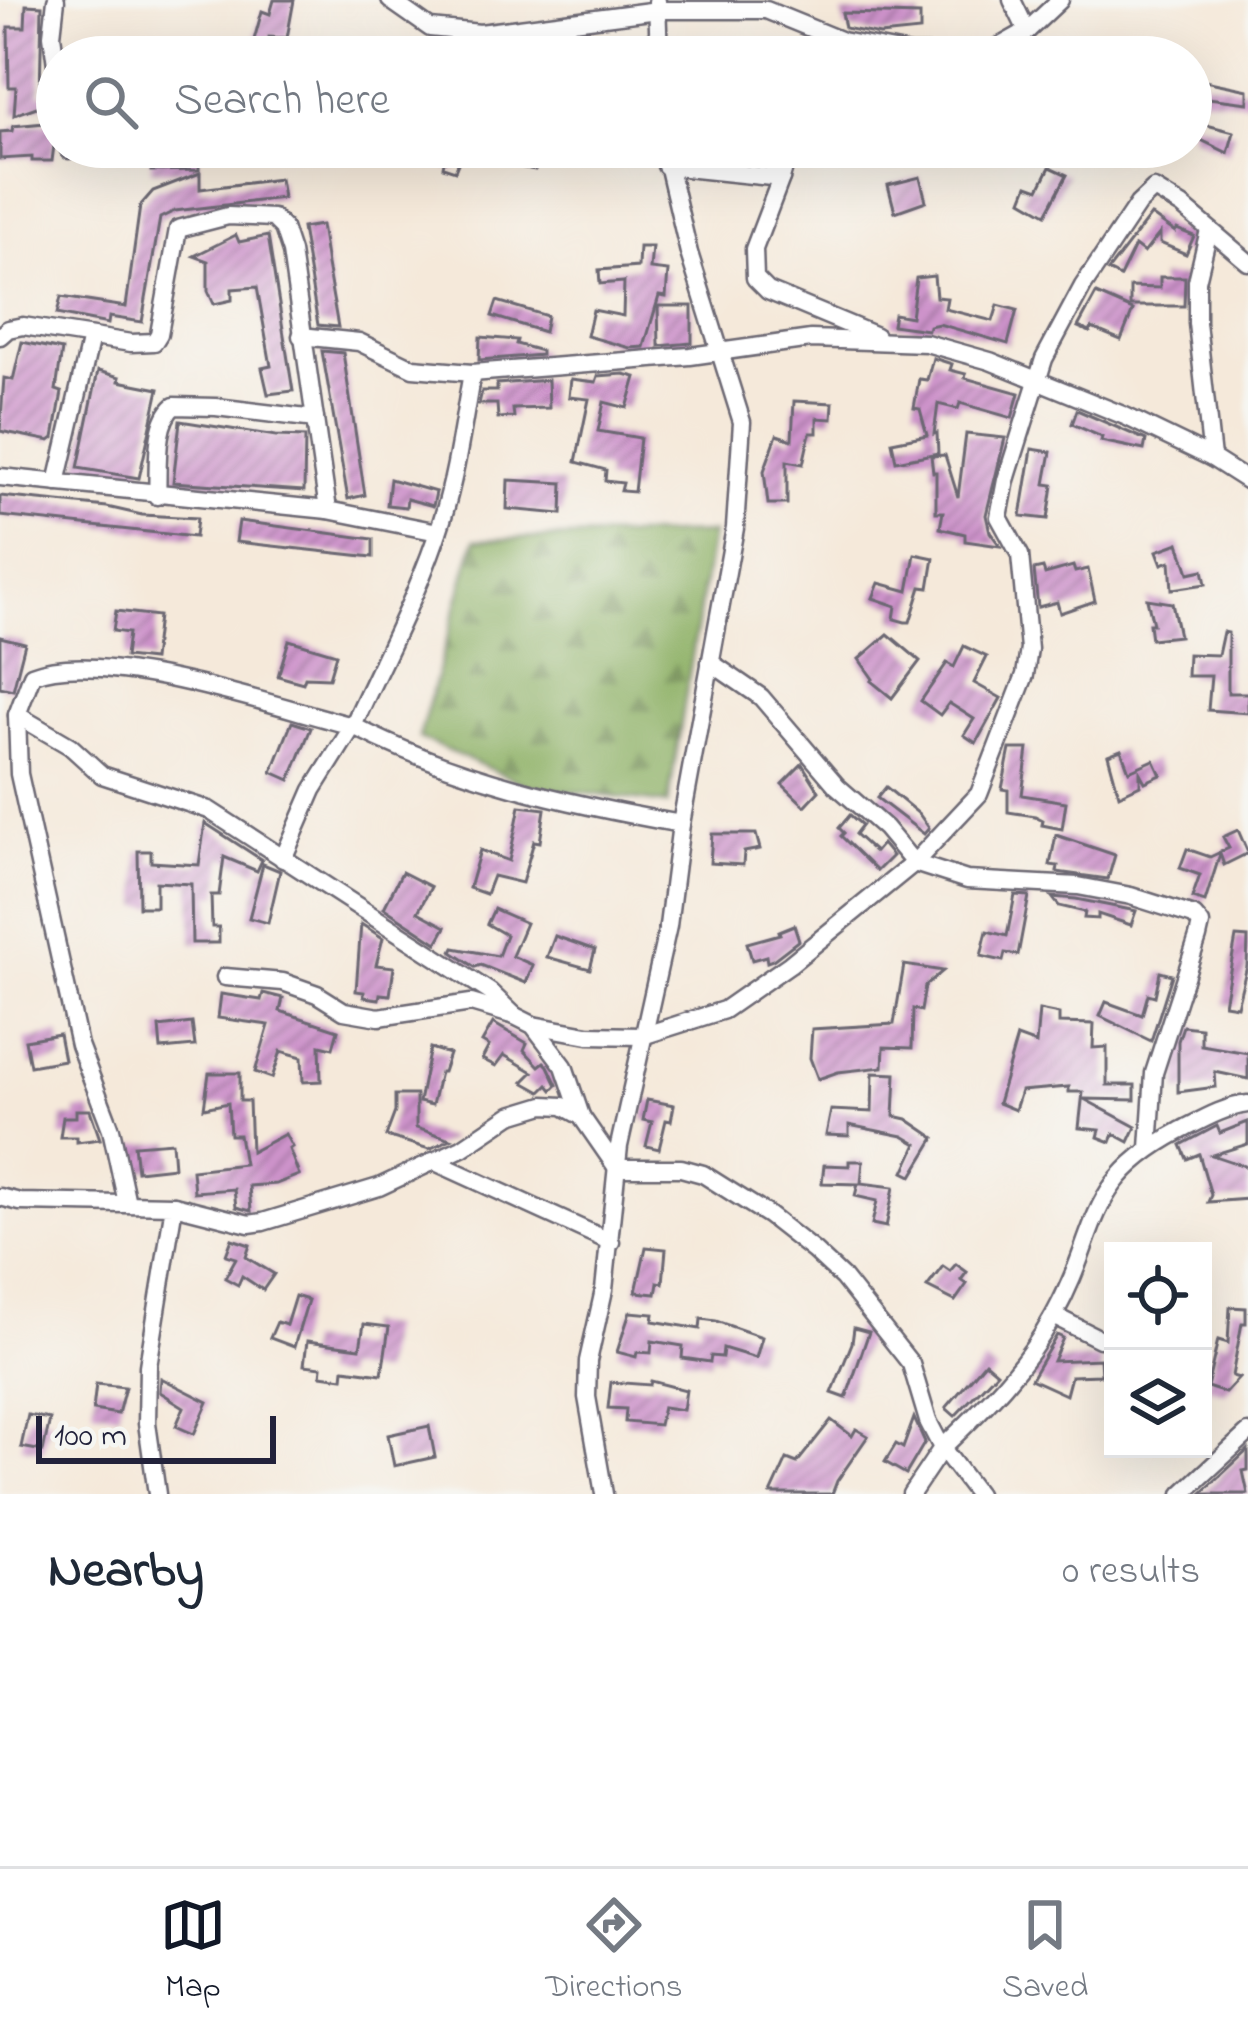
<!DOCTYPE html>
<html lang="en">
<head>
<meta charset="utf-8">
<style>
	:root { --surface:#fff; --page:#f2f2f3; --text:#1f2937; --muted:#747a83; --line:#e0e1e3; --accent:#111827 }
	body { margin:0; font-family:"Indie Flower",sans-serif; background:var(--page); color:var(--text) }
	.controls { position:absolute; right:36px; bottom:36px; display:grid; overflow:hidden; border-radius:0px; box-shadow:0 12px 48px #0002 }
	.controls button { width:108px; height:108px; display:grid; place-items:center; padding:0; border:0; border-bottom:3px solid var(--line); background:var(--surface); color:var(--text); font:60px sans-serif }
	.scale { position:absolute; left:36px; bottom:30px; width:240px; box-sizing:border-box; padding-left:12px; border:6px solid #22223b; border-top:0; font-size:33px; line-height:42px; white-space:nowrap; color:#22223b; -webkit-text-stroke:9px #f6f6f2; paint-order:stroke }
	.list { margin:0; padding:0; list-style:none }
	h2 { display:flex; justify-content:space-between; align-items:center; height:156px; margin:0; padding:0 48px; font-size:51px }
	h2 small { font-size:39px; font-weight:400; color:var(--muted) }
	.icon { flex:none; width:66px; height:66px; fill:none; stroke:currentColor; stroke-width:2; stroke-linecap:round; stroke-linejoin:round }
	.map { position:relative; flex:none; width:1248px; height:1494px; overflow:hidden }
	.search { position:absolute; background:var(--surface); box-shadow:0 12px 48px #0002; left:36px; right:36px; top:36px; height:132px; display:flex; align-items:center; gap:30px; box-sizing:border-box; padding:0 42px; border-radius:66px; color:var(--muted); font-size:45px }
	.sheet { height:372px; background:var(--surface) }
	nav { display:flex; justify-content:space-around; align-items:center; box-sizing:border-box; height:168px; border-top:3px solid var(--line); background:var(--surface); font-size:33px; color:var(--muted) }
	nav a { display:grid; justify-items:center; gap:6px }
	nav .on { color:var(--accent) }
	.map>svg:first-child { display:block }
	.forest { fill:url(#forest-firs); stroke:#586950; stroke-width:3 }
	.building { fill:url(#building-hatch) }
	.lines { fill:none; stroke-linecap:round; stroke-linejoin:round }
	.minor-casing { stroke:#6c6873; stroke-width:21 }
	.minor { stroke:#fff; stroke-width:16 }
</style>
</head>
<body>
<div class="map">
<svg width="1248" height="1494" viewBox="0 0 1248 1494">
	<defs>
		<pattern id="forest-firs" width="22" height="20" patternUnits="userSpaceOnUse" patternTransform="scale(3)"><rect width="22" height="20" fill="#8db065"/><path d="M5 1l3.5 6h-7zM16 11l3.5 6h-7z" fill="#738f54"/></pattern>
		<pattern id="building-hatch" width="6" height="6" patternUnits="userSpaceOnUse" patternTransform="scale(3)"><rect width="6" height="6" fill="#cd93ca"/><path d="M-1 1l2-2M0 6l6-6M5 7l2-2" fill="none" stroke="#a678a5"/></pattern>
	</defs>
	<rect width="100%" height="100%" fill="#f6f6f2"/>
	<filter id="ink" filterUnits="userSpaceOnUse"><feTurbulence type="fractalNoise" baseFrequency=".00833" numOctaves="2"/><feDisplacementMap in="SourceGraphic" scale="24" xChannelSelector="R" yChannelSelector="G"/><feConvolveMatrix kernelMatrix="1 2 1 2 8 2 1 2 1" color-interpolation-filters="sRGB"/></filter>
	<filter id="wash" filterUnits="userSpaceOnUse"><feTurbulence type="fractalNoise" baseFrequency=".004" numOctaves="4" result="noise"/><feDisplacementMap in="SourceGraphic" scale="48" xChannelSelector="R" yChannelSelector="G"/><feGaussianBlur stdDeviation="2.7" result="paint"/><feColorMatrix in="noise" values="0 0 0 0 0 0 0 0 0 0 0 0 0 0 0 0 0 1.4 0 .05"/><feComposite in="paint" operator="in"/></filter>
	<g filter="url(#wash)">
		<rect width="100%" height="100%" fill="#f5e9da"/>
		<polygon class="forest" points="712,533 668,804 529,786 419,738 475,540"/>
		<g id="blocks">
			<g class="building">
				<polygon points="274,0 294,0 287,38 269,37 268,49 252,47 262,11 270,14"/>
				<polygon points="26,5 42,6 40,94 57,95 57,100 14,115 16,87 9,87 8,27 25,27"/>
				<polygon points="842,13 920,15 920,31 880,35 845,28"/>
				<polygon points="1195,79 1248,90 1248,103 1192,96"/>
				<polygon points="1191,121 1234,132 1228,153 1191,135"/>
				<polygon points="57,122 52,161 32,161 32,157 0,159 0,132 12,131 13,126"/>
				<polygon points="151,147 165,147 165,153 199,152 199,170 151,171"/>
				<polygon points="447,147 535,147 543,150 535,170 461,156 455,171 443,167"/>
				<polygon points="1050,167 1067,175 1046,214 1022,200 1028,185 1039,189"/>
				<polygon points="200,173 200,189 280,179 283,198 175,211 160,218 142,322 109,317 108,324 57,314 61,297 126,307 140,206 153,191"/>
				<polygon points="920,177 926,201 895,212 888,185"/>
				<polygon points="1151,215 1175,232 1177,229 1194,236 1186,254 1160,243 1160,233 1144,253 1135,246 1120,277 1108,271"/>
				<polygon points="321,225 327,265 338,327 318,325 302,228"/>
				<polygon points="236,235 239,242 268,236 293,391 268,394 262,368 271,366 257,287 232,289 232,300 214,304 208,291 208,261 194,256"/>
				<polygon points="639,247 652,247 650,269 668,271 666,297 659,296 644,347 630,348 587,336 593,310 623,316 624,282 600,284 599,270 638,267"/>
				<polygon points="934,276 936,297 947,298 945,309 993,321 998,305 1017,310 1008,344 939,324 929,326 928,330 892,325 894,314 911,317 916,278"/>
				<polygon points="1160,277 1185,277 1184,306 1130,306 1130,287 1160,288"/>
				<polygon points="1096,294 1133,310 1121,340 1092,328 1090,332 1078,327"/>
				<polygon points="497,301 547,316 544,332 492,316"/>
				<polygon points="658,306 692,306 692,343 659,346"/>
				<polygon points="480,337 517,340 516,344 541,351 541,355 479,360"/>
				<polygon points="22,342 62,350 56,390 62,392 54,438 50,441 0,431 4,378 13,380"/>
				<polygon points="322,351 343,353 365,495 348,499"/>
				<polygon points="933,358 952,364 950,370 966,374 965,378 1019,393 1012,418 960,403 958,409 938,404 934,434 937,433 938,453 896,461 892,442 927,435 920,409 914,408 919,379 927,380"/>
				<polygon points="98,371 120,377 119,381 159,389 139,478 78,468"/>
				<polygon points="624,374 636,377 627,408 604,402 598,431 640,438 634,492 621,491 623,483 605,481 606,470 576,462 589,399 569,397 571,379 596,382 598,376"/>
				<polygon points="548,380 549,408 513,409 514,417 498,418 497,404 479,404 482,391 497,391 497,384"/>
				<polygon points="794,401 833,403 832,419 817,418 817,433 810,433 803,464 787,461 787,504 768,504 764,471 777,435 792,440"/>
				<polygon points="1077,410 1146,440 1144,450 1101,441 1102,437 1072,424"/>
				<polygon points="180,421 276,436 305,437 304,491 173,482"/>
				<polygon points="966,434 1005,438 986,515 990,532 1000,546 965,541 965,534 940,528 943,512 936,512 936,472 933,472 931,456 945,455 958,497"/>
				<polygon points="1032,449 1051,452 1045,484 1053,485 1048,519 1021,516"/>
				<polygon points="390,479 436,492 433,506 407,499 406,507 387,505"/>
				<polygon points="508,480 563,483 562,514 507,509"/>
				<polygon points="0,496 107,507 142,515 197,518 195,537 0,516"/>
				<polygon points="239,521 373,539 373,557 236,542"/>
				<polygon points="1179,543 1189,573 1203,570 1206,584 1172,589 1170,561 1162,564 1157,551"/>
				<polygon points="915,554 934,558 929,588 921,587 910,622 905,622 894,619 896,606 873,598 879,583 908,591"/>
				<polygon points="1073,566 1075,572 1088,569 1095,601 1060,613 1057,602 1038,607 1034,570 1043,568 1045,574"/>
				<polygon points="1147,599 1172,603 1179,636 1151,639 1149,624 1153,624"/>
				<polygon points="116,611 158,616 153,660 125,657 128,633 113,631"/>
				<polygon points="1223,632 1228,633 1228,693 1248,693 1248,713 1208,710 1211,676 1187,676 1188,654 1218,655"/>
				<polygon points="888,634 920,661 892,698 871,681 873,679 859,659"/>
				<polygon points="0,637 25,643 13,690 0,687"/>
				<polygon points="289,640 336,654 329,678 305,677 303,683 278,676"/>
				<polygon points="964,646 987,657 974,683 1001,698 976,743 964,735 974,719 949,703 940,715 921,701 947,663 954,667"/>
				<polygon points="292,722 311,728 290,780 272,772"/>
				<polygon points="1010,749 1028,749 1022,795 1066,802 1062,829 1042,825 1043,820 1035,816 1008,812 1008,790 1002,789"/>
				<polygon points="1121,750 1129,771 1154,760 1161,775 1145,782 1140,773 1140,785 1119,795 1108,755"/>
				<polygon points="802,764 819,791 805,806 782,784"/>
				<polygon points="886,787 919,814 929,828 924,834 877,798"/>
				<polygon points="520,806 545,809 540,842 534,841 522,883 493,876 486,894 469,888 480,850 509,861"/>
				<polygon points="850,815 862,825 855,834 875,852 882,844 892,856 877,871 841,836 844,833 839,828"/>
				<polygon points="205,823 262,860 257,871 224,857 219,895 211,895 212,927 219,927 219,943 192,943 191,884 156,882 156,907 139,907 138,851 151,851 151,862 199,865"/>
				<polygon points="1238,830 1248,853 1224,865 1220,854 1205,902 1192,898 1200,875 1180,868 1187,849 1210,857 1229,848 1223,837"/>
				<polygon points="712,834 756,834 760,849 744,852 743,865 710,863"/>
				<polygon points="1056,835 1115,855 1108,879 1057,872 1058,866 1050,865"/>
				<polygon points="263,864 280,871 268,923 249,918"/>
				<polygon points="402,872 431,887 418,912 446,927 437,943 384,908"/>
				<polygon points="1015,895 1029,896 1018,955 1005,953 1003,961 981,956 987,931 1007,936"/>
				<polygon points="1052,897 1076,899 1136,911 1131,925 1098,914 1098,919 1084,918 1085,912 1059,906"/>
				<polygon points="494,909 526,923 512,956 533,965 526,983 481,965 475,967 452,952 454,948 498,956 506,935 487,924"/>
				<polygon points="361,924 383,938 376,965 394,967 390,995 380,994 379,999 364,997 364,992 356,991"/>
				<polygon points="794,925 799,940 773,960 767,962 766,956 752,960 747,943 780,934 779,931"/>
				<polygon points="555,936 595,950 590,969 547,957"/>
				<polygon points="1236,937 1248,938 1247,966 1237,1006 1224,1004"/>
				<polygon points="904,965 943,971 925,986 921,1011 913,1009 912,1048 884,1047 883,1067 838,1072 818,1079 810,1058 812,1029 894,1024"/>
				<polygon points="1160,972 1172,975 1151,1041 1100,1016 1106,1002 1142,1015 1148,994 1155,996"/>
				<polygon points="263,993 283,998 280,1011 338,1030 333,1048 320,1045 321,1081 303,1082 302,1057 281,1051 272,1078 255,1072 269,1025 218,1018 221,994 261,1000"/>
				<polygon points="1039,1010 1059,1014 1059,1023 1094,1024 1093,1048 1107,1047 1107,1085 1135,1085 1135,1100 1084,1099 1136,1127 1129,1142 1114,1134 1111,1142 1098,1137 1100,1130 1079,1128 1083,1092 1069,1092 1069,1087 1021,1091 1015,1110 998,1103 1017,1037 1036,1044"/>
				<polygon points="192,1023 195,1046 161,1049 159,1027"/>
				<polygon points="493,1023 527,1043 524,1050 539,1066 544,1062 548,1066 557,1085 552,1090 548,1085 541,1092 523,1082 533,1072 504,1055 496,1066 482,1059 489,1046 482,1042"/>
				<polygon points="1183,1026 1201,1028 1201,1045 1248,1053 1248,1079 1215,1072 1216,1087 1178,1092 1178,1041"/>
				<polygon points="59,1034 64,1060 30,1066 25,1040"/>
				<polygon points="430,1048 449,1054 443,1072 440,1072 432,1105 419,1102"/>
				<polygon points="209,1073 240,1073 240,1101 249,1101 251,1152 285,1134 292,1147 289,1149 299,1175 276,1184 249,1186 251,1211 236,1207 234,1189 194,1192 192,1170 244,1164 239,1135 230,1135 228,1103 204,1108"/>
				<polygon points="873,1073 896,1074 894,1116 907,1119 935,1138 912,1176 904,1172 917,1144 903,1136 849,1125 849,1136 826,1135 831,1110 872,1112"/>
				<polygon points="395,1095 416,1095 416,1128 451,1139 429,1149 386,1136 395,1112"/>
				<polygon points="647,1100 674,1105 671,1121 666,1120 659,1149 646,1146 652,1122 643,1120"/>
				<polygon points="76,1110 90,1110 100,1139 77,1142 77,1137 60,1137 63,1117 76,1117"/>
				<polygon points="1248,1122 1248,1144 1212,1155 1248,1167 1248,1199 1208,1202 1211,1195 1199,1154 1187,1159 1181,1145 1217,1126 1220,1133"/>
				<polygon points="172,1142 174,1167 137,1171 134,1145"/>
				<polygon points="849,1161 863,1161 861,1183 894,1187 886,1227 872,1224 877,1201 855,1196 858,1184 822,1183 824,1165 849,1166"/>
				<polygon points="232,1239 250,1245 246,1257 274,1274 263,1290 242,1276 238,1285 225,1278 236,1258 226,1255"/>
				<polygon points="646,1247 666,1249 663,1283 658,1282 656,1294 636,1292"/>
				<polygon points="956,1264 967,1272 961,1280 967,1284 955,1301 927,1287 943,1266 950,1271"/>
				<polygon points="295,1296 308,1300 294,1347 270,1338 277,1322 286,1325"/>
				<polygon points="1230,1307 1246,1308 1246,1323 1242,1323 1232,1376 1239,1378 1225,1393 1207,1387 1218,1340 1228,1343"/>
				<polygon points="630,1312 654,1314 653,1321 700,1329 701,1319 716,1321 762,1337 756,1358 723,1348 722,1357 711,1356 710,1362 682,1358 683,1346 652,1341 651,1353 637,1352 636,1357 617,1352"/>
				<polygon points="364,1324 389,1327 382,1374 344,1369 343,1378 321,1375 322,1367 304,1365 307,1341 360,1348"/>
				<polygon points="854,1328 869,1332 846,1398 832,1393 852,1343"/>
				<polygon points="1057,1335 1063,1338 1053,1361 1100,1359 1101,1375 1071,1376 1066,1395 1031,1379"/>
				<polygon points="985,1362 997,1372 955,1416 946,1408"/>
				<polygon points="161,1378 208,1402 194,1434 176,1426 184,1407 160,1392"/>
				<polygon points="651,1381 686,1390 683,1410 663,1407 659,1425 625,1422 626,1409 608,1408 611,1382 650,1385"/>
				<polygon points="96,1384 125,1387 118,1414 93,1410"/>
				<polygon points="28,1415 50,1419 43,1451 21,1447"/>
				<polygon points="914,1418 925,1442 906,1474 885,1462 896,1444 903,1448"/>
				<polygon points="831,1420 852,1436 856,1429 868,1436 837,1481 832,1494 771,1494 787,1459 797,1463"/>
				<polygon points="429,1426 435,1457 394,1466 388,1435"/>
				<polygon points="1248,1450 1248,1470 1243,1471 1248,1494 1201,1494"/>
			</g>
		</g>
	</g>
	<g filter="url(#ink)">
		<use href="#blocks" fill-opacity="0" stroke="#6c6873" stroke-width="3"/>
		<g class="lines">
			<defs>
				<g id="minor">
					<polyline points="56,0 52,35 57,72"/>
					<polyline points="390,0 430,28 480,33 658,10 766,10 842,41 910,54 965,55 997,48 1027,31 1060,0"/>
					<polyline points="1012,0 1027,31"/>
					<polyline points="657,1 659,57"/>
					<polyline points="69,147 69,150"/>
					<polyline points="666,166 781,178 754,249 755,278 768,291 876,336"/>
					<polyline points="781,178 790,147"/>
					<polyline points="1209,230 1197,281 1197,323 1212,458"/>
					<polyline points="0,336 8,329 23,326 131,343 154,342 159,334 178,229 228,216 273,218 283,228 291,252 328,510"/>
					<polyline points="301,336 359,342 413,368 472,373 690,356 811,339 926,343 990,361 1125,416 1212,458 1248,481"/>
					<path d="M472,373C463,422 457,472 442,520C420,591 383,659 353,726C456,779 568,804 681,824"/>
					<polyline points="0,477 328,510 438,532"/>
					<polyline points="57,483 91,337"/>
					<path d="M157,496C159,470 153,424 174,406L216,407L315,419"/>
					<polyline points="710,662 761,697 837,786 885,828 914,863 967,880 1078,886 1131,896 1194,916 1201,924 1198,937 1154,1073 1149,1148"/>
					<polyline points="17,715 70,746 102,775 209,810 490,992 515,1016"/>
					<polyline points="225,977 283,982 317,994 344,1011 379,1017 471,1003 515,1016 533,1025 564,1066 581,1116"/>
					<polyline points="533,1025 588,1035 642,1036 724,1010 790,964 914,863 979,794 1025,675 1029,649 1020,555 999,517 1006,480 1044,359 1083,286 1138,204 1154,189 1182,206 1248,262"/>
					<polyline points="433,1161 611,1242"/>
					<polyline points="0,1197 20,1202 174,1205 148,1366 147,1423 157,1494"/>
					<path d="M127,1203L111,1129L79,1045L19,774L17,715L32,675C102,646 276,707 353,726L313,790L283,859"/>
					<polyline points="174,1205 249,1224 263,1222 379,1187 462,1148 511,1115 544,1105 563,1106 581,1116 617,1168 681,1168 703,1174 768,1215 814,1251 843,1278 911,1364 928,1421 942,1448 911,1494"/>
					<polyline points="1054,1316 1100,1339"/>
					<polyline points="604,1494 587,1397 588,1361 604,1290 619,1146 668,926 681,824 735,528 742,422 689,253 664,147"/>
					<path d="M977,1494L942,1448C985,1407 1025,1368 1054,1315C1101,1231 1082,1183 1180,1131C1202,1120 1223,1107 1248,1104"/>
					<polyline points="1182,1494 1248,1433"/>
				</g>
			</defs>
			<use href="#minor" class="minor-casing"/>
			<use href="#minor" class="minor"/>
		</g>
	</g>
</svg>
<div class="controls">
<button><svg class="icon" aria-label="locate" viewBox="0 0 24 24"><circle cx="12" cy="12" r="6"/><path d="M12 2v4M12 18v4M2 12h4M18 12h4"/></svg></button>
<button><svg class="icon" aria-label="layers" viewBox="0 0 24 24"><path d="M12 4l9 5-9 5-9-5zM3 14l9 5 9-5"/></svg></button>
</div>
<div class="scale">100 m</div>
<div class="search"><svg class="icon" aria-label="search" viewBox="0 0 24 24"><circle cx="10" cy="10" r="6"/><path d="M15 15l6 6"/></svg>Search here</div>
</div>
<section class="sheet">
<h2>Nearby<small>0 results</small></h2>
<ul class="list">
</ul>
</section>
<nav>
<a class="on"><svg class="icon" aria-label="map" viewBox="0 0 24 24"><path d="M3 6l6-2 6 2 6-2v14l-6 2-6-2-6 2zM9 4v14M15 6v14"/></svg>Map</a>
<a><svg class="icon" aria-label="directions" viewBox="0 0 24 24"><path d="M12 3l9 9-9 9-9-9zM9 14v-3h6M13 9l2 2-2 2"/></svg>Directions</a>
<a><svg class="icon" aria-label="saved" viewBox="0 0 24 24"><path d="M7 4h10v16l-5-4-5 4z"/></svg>Saved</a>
</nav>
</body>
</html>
